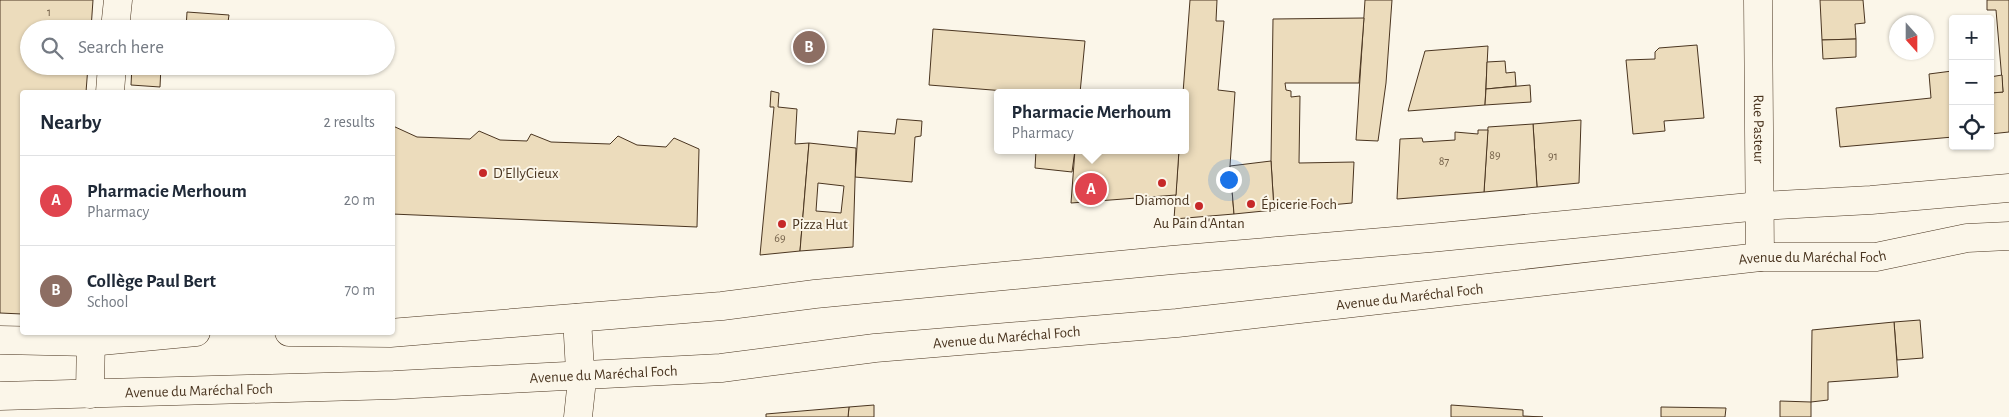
<!DOCTYPE html>
<html lang="en">
<head>
<meta charset="utf-8">
<style>
	:root { --surface:#fff; --page:#f6f6f7; --text:#1f2937; --muted:#747a83; --line:#e0e1e3; --accent:#c62828 }
	body { margin:0; font-family:"Alegreya Sans",sans-serif; background:var(--page); color:var(--text) }
	.controls { position:absolute; right:15px; top:15px; display:grid; overflow:hidden; border-radius:5px; box-shadow:0 1px 4px #0004 }
	.controls button { width:45px; height:45px; display:grid; place-items:center; padding:0; border:0; border-bottom:1px solid var(--line); background:var(--surface); color:var(--text); font:25px sans-serif }
	.compass { position:absolute; left:1889px; top:15px; width:45px; height:45px; border-radius:50%; background:var(--surface); box-shadow:0 1px 4px #0004; rotate:159deg }
	.you { position:absolute; left:1228px; top:179px; width:18px; height:18px; margin:-12px; border:4px solid #fff; border-radius:50%; background:#1a73e8; box-shadow:0 0 0 8px #1a73e833 }
	.badge { display:grid; place-items:center; width:32px; height:32px; border-radius:50%; background:var(--accent); color:#fff; font-size:16px; font-weight:700 }
	.pin { position:absolute; translate:-50% -50%; border:2px solid #fff; box-shadow:0 1px 5px #0006 }
	.popup { position:absolute; left:994px; top:89px; width:195px; height:65px; box-sizing:border-box; display:grid; place-content:center; border-radius:5px; background:var(--surface); filter:drop-shadow(0 1px 4px #0005); font-size:16px; white-space:nowrap; color:var(--muted) }
	.popup b { font-size:19px; color:var(--text) }
	.popup::after { content:''; position:absolute; left:50%; top:100%; margin-left:-10px; border:10px solid transparent; border-top-color:var(--surface) }
	.list { margin:0; padding:0; list-style:none }
	h2 { display:flex; justify-content:space-between; align-items:center; height:65px; margin:0; padding:0 20px; font-size:21px }
	h2 small { font-size:16px; font-weight:400; color:var(--muted) }
	.list li { display:grid; grid-template-columns:32px 1fr auto; gap:15px; align-items:center; box-sizing:border-box; height:90px; padding:0 20px; border-top:1px solid var(--line) }
	.list b { display:block; font-size:19px; white-space:nowrap }
	.list p { margin:0; font-size:16px; white-space:nowrap; color:var(--muted) }
	.list em { font-size:16px; font-style:normal; color:var(--muted) }
	.icon { flex:none; width:28px; height:28px; fill:none; stroke:currentColor; stroke-width:2; stroke-linecap:round; stroke-linejoin:round }
	.map { position:relative; flex:none; width:2009px; height:417px; overflow:hidden }
	.search { position:absolute; background:var(--surface); box-shadow:0 1px 4px #0004; left:20px; top:20px; width:375px; height:55px; display:flex; align-items:center; gap:12px; box-sizing:border-box; padding:0 18px; border-radius:28px; color:var(--muted); font-size:19px }
	.panel { position:absolute; background:var(--surface); box-shadow:0 1px 4px #0004; left:20px; top:90px; width:375px; height:245px; border-radius:5px }
	.map>svg:first-child { display:block }
	.building { fill:#ecdcbc; stroke:#4a3520; fill-rule:evenodd }
	.lines { fill:none; stroke-linecap:round; stroke-linejoin:round }
	.minor-casing { stroke:#4a3520; stroke-width:29 }
	.primary-casing { stroke:#4a3520; stroke-width:29 }
	.minor { stroke:#fbf6e9; stroke-width:28 }
	.primary { stroke:#fbf6e9; stroke-width:28 }
	.poi-dot { fill:#c62828; stroke:#fbf6e9; stroke-width:2 }
	.labels { text-anchor:middle; stroke-width:4; stroke-linejoin:round; paint-order:stroke }
	.number-label { font-size:12px; fill:#725f47 }
	.street-label { font-size:15px; fill:#4a3520; stroke:#fbf6e9 }
	.poi-label { font-size:15px; fill:#4a3520; stroke:#fbf6e9; text-anchor:start }
</style>
</head>
<body>
<div class="map">
<svg width="2009" height="417" viewBox="0 0 2009 417">
	<rect width="100%" height="100%" fill="#fbf6e9"/>
	<g class="building">
		<polygon points="0,0 93,0 91,29 29,29 29,66 88,66 86,92 22,92 22,314 0,313"/>
		<polygon points="1190,0 1217,0 1216,21 1224,21 1218,90 1235,92 1230,166 1234,214 1174,219 1179,150 1185,150 1183,93"/>
		<polygon points="1365,0 1392,0 1386,83 1378,141 1356,140"/>
		<polygon points="1820,0 1863,0 1865,23 1855,24 1856,39 1822,40"/>
		<polygon points="1987,0 2009,0 2009,132 1990,134 1990,89 1991,93 2003,92 1996,10 1987,10"/>
		<polygon points="187,12 229,15 227,29 186,29"/>
		<polygon points="1364,18 1359,83 1285,83 1286,90 1291,91 1291,97 1300,96 1299,163 1354,162 1352,203 1274,210 1271,161 1273,19"/>
		<polygon points="933,29 1085,41 1080,93 1030,93 929,85"/>
		<polygon points="1856,39 1856,57 1823,59 1822,40"/>
		<polygon points="1697,45 1704,118 1664,121 1665,131 1633,134 1626,60 1655,59 1655,52 1659,48"/>
		<polygon points="1488,46 1485,105 1408,111 1425,51"/>
		<polygon points="1505,61 1506,73 1515,72 1516,86 1486,89 1487,62"/>
		<polygon points="132,66 161,66 160,87 131,85"/>
		<polygon points="1952,71 1953,137 1840,147 1836,108 1931,98 1929,74"/>
		<polygon points="2002,75 2003,92 1991,93 1990,77"/>
		<polygon points="1530,85 1531,102 1485,105 1486,89"/>
		<polygon points="771,91 779,93 778,107 797,109 795,144 809,143 800,251 760,255 774,107 770,107"/>
		<polygon points="897,119 922,121 921,136 915,137 912,182 855,177 858,131 895,134"/>
		<polygon points="1581,120 1579,183 1537,187 1533,124"/>
		<polygon points="1533,124 1537,187 1484,192 1488,127"/>
		<polygon points="393,126 417,137 470,139 479,131 500,140 527,141 531,134 551,142 610,144 618,136 637,145 666,147 674,138 699,149 697,227 392,214"/>
		<polygon points="1478,130 1488,130 1484,192 1397,199 1400,139 1422,138 1423,142 1455,140 1455,132 1478,134"/>
		<path d="M809,143L856,148L853,247L800,251ZM818,183L844,186L841,213L816,211Z"/>
		<polygon points="1036,150 1075,150 1072,172 1035,168"/>
		<polygon points="1075,150 1179,150 1176,195 1071,203"/>
		<polygon points="1271,161 1274,210 1234,214 1230,166"/>
		<polygon points="1920,320 1923,358 1897,360 1894,322"/>
		<polygon points="1894,322 1898,377 1828,382 1828,400 1811,402 1812,330"/>
		<polygon points="1780,401 1811,402 1811,417 1780,417"/>
		<polygon points="874,405 874,417 848,417 849,407"/>
		<polygon points="1451,405 1523,410 1523,416 1543,417 1451,417"/>
		<polygon points="849,407 848,417 766,417 766,414"/>
		<polygon points="1661,407 1726,408 1725,417 1661,417"/>
	</g>
	<g class="lines">
		<defs>
			<g id="minor">
				<path id="s1" d="M1758,0L1760,257"/>
				<polyline points="115,29 118,0"/>
				<polyline points="110,92 112,66"/>
				<polyline points="577,318 581,389 578,417"/>
				<polyline points="90,394 91,332"/>
			</g>
			<g id="primary">
				<polyline points="289,332 390,333 648,312 722,306 815,294 1172,260 1430,238 1760,206 1871,200 2009,188"/>
				<polyline points="0,340 90,342 196,332"/>
				<path id="s2" d="M0,396L394,385L721,368L875,348L1177,323L1760,257H1876L1967,238L2009,236"/>
			</g>
		</defs>
		<use href="#minor" class="minor-casing"/>
		<use href="#primary" class="primary-casing"/>
		<use href="#minor" class="minor"/>
		<use href="#primary" class="primary"/>
	</g>
	<g class="poi-dot">
		<circle cx="483" cy="173" r="5"/>
		<circle cx="1162" cy="183" r="5"/>
		<circle cx="1251" cy="204" r="5"/>
		<circle cx="1199" cy="206" r="5"/>
		<circle cx="782" cy="224" r="5"/>
	</g>
	<g class="labels">
		<g class="number-label">
			<text x="49" y="16">1</text>
			<text x="1495" y="159">89</text>
			<text x="1553" y="160">91</text>
			<text x="1444" y="165">87</text>
			<text x="780" y="242">69</text>
		</g>
		<g class="street-label">
			<text dy="5" stroke="none"><textPath href="#s1" startOffset="129">Rue Pasteur</textPath></text>
			<text dy="5" stroke="none"><textPath href="#s2" startOffset="1819">Avenue du Maréchal Foch</textPath></text>
			<text dy="5" stroke="none"><textPath href="#s2" startOffset="1414">Avenue du Maréchal Foch</textPath></text>
			<text dy="5" stroke="none"><textPath href="#s2" startOffset="1009">Avenue du Maréchal Foch</textPath></text>
			<text dy="5" stroke="none"><textPath href="#s2" startOffset="604">Avenue du Maréchal Foch</textPath></text>
			<text dy="5" stroke="none"><textPath href="#s2" startOffset="199">Avenue du Maréchal Foch</textPath></text>
		</g>
		<g class="poi-label">
			<text x="493" y="178">D’EllyCieux</text>
			<text x="1162" y="205" text-anchor="middle">Diamond</text>
			<text x="1261" y="209">Épicerie Foch</text>
			<text x="1199" y="228" text-anchor="middle">Au Pain d'Antan</text>
			<text x="792" y="229">Pizza Hut</text>
		</g>
	</g>
</svg>
<div class="controls">
<button>+</button>
<button>−</button>
<button><svg class="icon" aria-label="locate" viewBox="0 0 24 24"><circle cx="12" cy="12" r="6"/><path d="M12 2v4M12 18v4M2 12h4M18 12h4"/></svg></button>
</div>
<svg class="compass" viewBox="-18 -18 36 36"><path d="M0-13l5 13h-10z" fill="#e53935"/><path d="M0 13l5-13h-10z" fill="#747a83"/></svg>
<div class="you"></div>
<div class="pin badge" style="left:1091px;top:189px;background:#e0444e">A</div>
<div class="popup"><b>Pharmacie Merhoum</b>Pharmacy</div>
<div class="pin badge" style="left:809px;top:47px;background:#8d6e63">B</div>
<div class="search"><svg class="icon" aria-label="search" viewBox="0 0 24 24"><circle cx="10" cy="10" r="6"/><path d="M15 15l6 6"/></svg>Search here</div>
<section class="panel">
<h2>Nearby<small>2 results</small></h2>
<ul class="list">
<li><span class="badge" style="background:#e0444e">A</span><div><b>Pharmacie Merhoum</b><p>Pharmacy</p></div><em>20 m</em></li>
<li><span class="badge" style="background:#8d6e63">B</span><div><b>Collège Paul Bert</b><p>School</p></div><em>70 m</em></li>
</ul>
</section>
</div>
</body>
</html>
